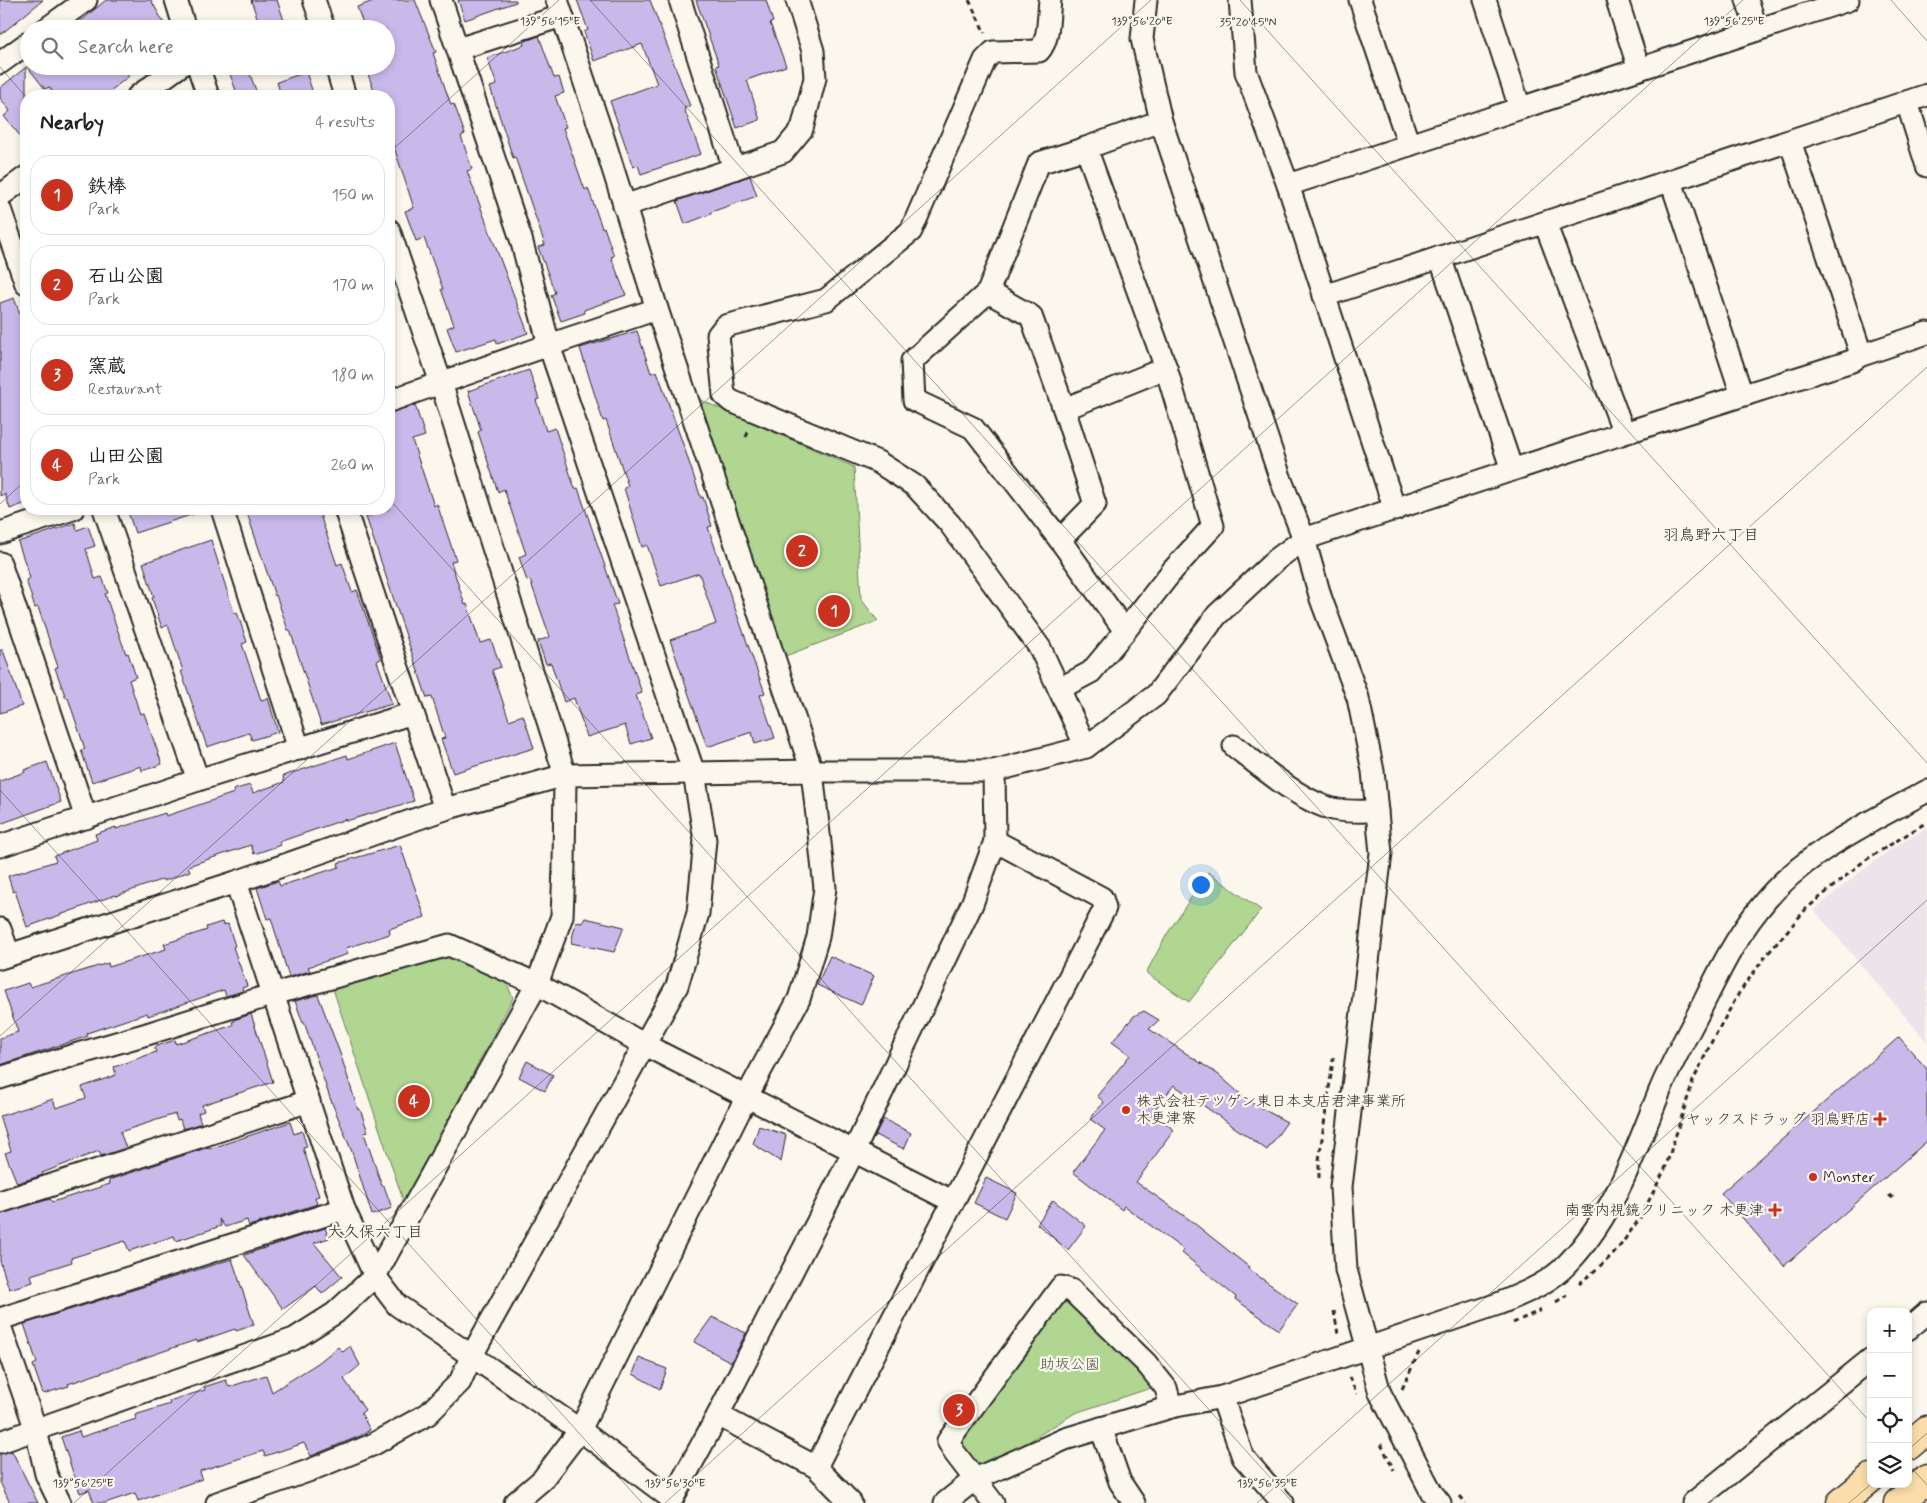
<!DOCTYPE html>
<html lang="en">
<head>
<meta charset="utf-8">
<style>
	:root { --surface:#fff; --page:#f6f6f6; --text:#202124; --muted:#757577; --line:#e0e0e0; --accent:#c8321e }
	body { margin:0; font-family:Mynerve,"Klee One",sans-serif; background:var(--page); color:var(--text) }
	.controls { position:absolute; right:15px; bottom:15px; display:grid; overflow:hidden; border-radius:10px; box-shadow:0 2px 8px #0003 }
	.controls button { width:45px; height:45px; display:grid; place-items:center; padding:0; border:0; border-bottom:1px solid var(--line); background:var(--surface); color:var(--text); font:25px sans-serif }
	.you { position:absolute; left:1200px; top:884px; width:18px; height:18px; margin:-12px; border:4px solid #fff; border-radius:50%; background:#1a73e8; box-shadow:0 0 0 8px #1a73e833 }
	.badge { display:grid; place-items:center; width:32px; height:32px; border-radius:50%; background:var(--accent); color:#fff; font-size:16px; font-weight:700 }
	.pin { position:absolute; translate:-50% -50%; border:2px solid #fff; box-shadow:0 1px 5px #0006 }
	.list { margin:0; padding:0; list-style:none }
	h2 { display:flex; justify-content:space-between; align-items:center; height:65px; margin:0; padding:0 20px; font-size:21px }
	h2 small { font-size:16px; font-weight:400; color:var(--muted) }
	.list li { display:grid; grid-template-columns:32px 1fr auto; gap:15px; align-items:center; box-sizing:border-box; height:80px; margin:0 10px 10px; padding:0 10px; border:1px solid var(--line); border-radius:20px }
	.list b { display:block; font-size:19px; white-space:nowrap }
	.list p { margin:0; font-size:16px; white-space:nowrap; color:var(--muted) }
	.list em { font-size:16px; font-style:normal; color:var(--muted) }
	.icon { flex:none; width:28px; height:28px; fill:none; stroke:currentColor; stroke-width:2; stroke-linecap:round; stroke-linejoin:round }
	.map { position:relative; flex:none; width:1927px; height:1503px; overflow:hidden }
	.search { position:absolute; background:var(--surface); box-shadow:0 2px 8px #0003; left:20px; top:20px; width:375px; height:55px; display:flex; align-items:center; gap:12px; box-sizing:border-box; padding:0 18px; border-radius:28px; color:var(--muted); font-size:19px }
	.panel { position:absolute; background:var(--surface); box-shadow:0 2px 8px #0003; left:20px; top:90px; width:375px; height:425px; border-radius:20px }
	.map>svg:first-child { display:block }
	.built { fill:#ece4eb }
	.green { fill:#b0d692; stroke:#6e805e }
	.building { fill:#c8b9ea; stroke:#2b2b2b }
	.lines { fill:none; stroke-linecap:round; stroke-linejoin:round }
	.minor-casing { stroke:#2b2b2b; stroke-width:25 }
	.highway-casing { stroke:#2b2b2b; stroke-width:31 }
	.path { stroke:#2b2b2b; stroke-width:3; stroke-dasharray:5 4; stroke-linecap:butt }
	.minor { stroke:#fbf7ec; stroke-width:21 }
	.highway { stroke:#faddab; stroke-width:28 }
	.ticks { fill:none; stroke:#2b2b2b; stroke-width:1; stroke-opacity:0.45 }
	.poi-dot { fill:#c8321e; stroke:#fbf7ec; stroke-width:2 }
	.labels { text-anchor:middle; stroke-width:4.5; stroke-linejoin:round; paint-order:stroke }
	.poi-label { font-size:15px; fill:#2b2b2b; stroke:#fbf7ec; text-anchor:start }
	.park-label { font-size:15px; fill:#4c5645; stroke:#fbf7ec }
	.neighbourhood-label { font-size:16px; fill:#2b2b2b; stroke:#fbf7ec }
	.ticks-label { font-size:12px; text-anchor:middle; fill:#2b2b2b; stroke:#fbf7ec; stroke-width:4.5; stroke-linejoin:round; paint-order:stroke }
</style>
</head>
<body>
<div class="map">
<svg width="1927" height="1503" viewBox="0 0 1927 1503">
	<rect width="100%" height="100%" fill="#fbf7ec"/>
	<filter id="ink" filterUnits="userSpaceOnUse"><feTurbulence type="fractalNoise" baseFrequency=".02" numOctaves="2"/><feDisplacementMap in="SourceGraphic" scale="10" xChannelSelector="R" yChannelSelector="G"/><feConvolveMatrix kernelMatrix="1 2 1 2 8 2 1 2 1" color-interpolation-filters="sRGB"/></filter>
	<g filter="url(#ink)">
		<polygon class="built" points="1927,828 1927,1042 1814,910 1854,877 1891,849"/>
		<g class="green">
			<polygon points="698,399 854,467 861,599 878,621 780,658"/>
			<polygon points="1208,872 1261,910 1189,1002 1146,973 1167,934"/>
			<polygon points="444,952 507,984 513,998 404,1203 333,989"/>
			<polygon points="1062,1295 1157,1386 1075,1413 976,1474 952,1441"/>
		</g>
		<g class="building">
			<polygon points="0,0 43,0 0,35"/>
			<polygon points="106,0 151,0 167,29 71,29"/>
			<polygon points="251,0 277,0 287,29 261,29"/>
			<polygon points="376,0 415,0 436,52 433,53 451,105 454,104 465,134 461,136 472,169 467,171 528,333 497,344 496,339 456,352 447,328 454,325 441,289 443,289 424,238 416,241 405,211 414,208 389,132 389,96 376,96 365,66 386,66 386,29 365,29 357,7"/>
			<polygon points="458,0 516,0 516,2 465,20"/>
			<polygon points="577,0 650,0 690,106 684,108 701,154 641,174 638,165 633,167 610,101 657,84 642,44 594,61 584,32 588,30"/>
			<polygon points="696,0 766,0 773,22 770,23 786,66 747,80 760,120 737,128 716,66 719,65"/>
			<polygon points="539,36 554,78 559,77 564,93 555,96 566,127 563,128 585,190 588,188 602,228 604,227 614,256 611,257 626,295 584,310 585,313 561,321 551,295 555,293 538,247 545,245 515,157 513,158 490,87 497,85 487,58 524,45 523,42"/>
			<polygon points="27,66 121,66 129,76 104,96 56,96 49,87 45,89"/>
			<polygon points="227,66 247,66 258,96 238,96"/>
			<polygon points="26,67 26,143 7,120 4,116 10,111 0,98 0,88"/>
			<polygon points="306,72 314,96 281,96 277,82"/>
			<polygon points="750,176 757,196 711,212 711,214 685,224 677,201"/>
			<polygon points="14,298 24,325 20,326 26,346 26,503 10,509 5,494 0,496 0,303"/>
			<polygon points="637,331 651,373 657,371 684,447 701,498 703,497 712,526 708,527 722,568 721,569 765,693 760,695 775,738 755,744 752,732 707,747 670,640 716,624 699,573 661,586 647,545 642,547 624,488 628,486 606,420 603,421 580,348"/>
			<polygon points="529,370 539,399 536,400 546,431 555,428 575,489 578,488 618,604 612,605 642,693 636,695 651,738 631,744 625,725 587,737 574,698 564,702 551,663 546,664 538,641 550,637 530,580 527,581 519,557 526,554 504,489 498,492 478,432 481,430 468,391"/>
			<polygon points="415,405 425,436 412,440 434,506 437,504 456,560 451,562 465,605 467,604 480,643 491,640 501,667 492,670 509,720 523,715 534,748 453,773 441,739 445,738 432,697 427,698 366,517 389,509 389,413"/>
			<polygon points="127,509 200,509 200,512 135,533"/>
			<polygon points="262,509 318,509 337,565 342,563 352,592 357,590 381,659 377,661 392,704 321,725 290,630 288,630 276,595 275,596 247,513"/>
			<polygon points="75,523 77,530 88,526 95,546 86,549 95,579 102,577 108,593 105,594 126,654 128,653 136,677 129,680 140,714 144,713 162,764 142,771 141,766 92,782 81,750 85,749 68,698 66,698 59,679 55,668 58,667 38,607 35,608 26,580 30,578 18,542"/>
			<polygon points="211,540 234,613 237,612 247,642 242,644 261,700 268,698 278,732 252,740 249,733 207,747 181,671 183,671 168,625 162,628 152,598 154,597 143,563"/>
			<polygon points="0,650 3,650 22,706 0,713"/>
			<polygon points="395,743 414,801 346,821 346,819 279,842 281,845 254,854 251,845 188,866 190,871 164,881 163,879 116,896 115,895 27,927 15,891 13,892 8,876 56,861 54,856 97,840 95,834 116,827 116,829 165,813 166,816 234,793 233,790 250,785 253,793 284,782 283,776 347,755 348,759"/>
			<polygon points="47,762 61,802 0,824 0,781 25,772 24,770"/>
			<polygon points="400,845 425,917 389,929 390,934 346,948 348,954 308,967 310,971 289,977 271,918 267,919 257,888 278,881 280,886 339,867 338,863"/>
			<polygon points="585,918 624,927 614,952 571,943 576,922 582,923"/>
			<polygon points="222,922 223,925 228,924 235,946 233,947 247,986 242,988 243,991 226,996 224,990 148,1016 147,1013 87,1033 88,1036 0,1065 0,1038 18,1032 4,991 28,983 30,987 108,963 109,967 166,949 164,944 207,930 206,927"/>
			<polygon points="830,956 874,976 861,1005 817,985"/>
			<polygon points="318,995 341,1056 358,1110 360,1109 368,1132 364,1133 382,1186 384,1186 392,1208 372,1215 352,1152 330,1098 304,1022 303,1023 295,1001"/>
			<polygon points="1144,1011 1159,1020 1149,1029 1219,1075 1248,1101 1287,1122 1267,1150 1174,1085 1152,1113 1174,1130 1136,1182 1190,1220 1249,1267 1248,1269 1298,1304 1279,1330 1235,1299 1236,1297 1182,1253 1184,1250 1124,1206 1122,1210 1073,1172 1105,1130 1090,1119 1104,1102 1097,1096 1130,1055 1112,1042 1134,1016"/>
			<polygon points="251,1014 273,1082 202,1105 204,1111 198,1113 201,1123 183,1129 180,1119 177,1120 175,1114 120,1132 126,1148 101,1156 99,1151 42,1173 43,1175 17,1183 5,1153 11,1151 0,1116 53,1099 56,1108 86,1098 82,1087 116,1075 114,1067 156,1052 154,1047 175,1040 176,1044 233,1025 232,1022 235,1021 234,1020"/>
			<polygon points="1899,1037 1927,1069 1927,1141 1784,1266 1721,1193"/>
			<polygon points="527,1061 553,1075 545,1091 519,1077"/>
			<polygon points="883,1119 911,1133 904,1149 875,1135"/>
			<polygon points="290,1122 294,1134 302,1131 307,1147 303,1148 319,1196 315,1197 317,1204 249,1226 247,1220 225,1227 219,1219 221,1226 176,1241 174,1236 129,1251 125,1241 71,1258 72,1262 31,1275 33,1282 9,1289 0,1261 0,1214 50,1199 52,1202 110,1184 109,1180 209,1147 209,1149"/>
			<polygon points="759,1126 786,1135 781,1162 753,1144"/>
			<polygon points="986,1178 1017,1193 1005,1218 974,1203"/>
			<polygon points="1053,1200 1086,1226 1068,1250 1037,1224"/>
			<polygon points="325,1228 329,1238 314,1243 342,1277 322,1294 316,1286 283,1309 244,1255"/>
			<polygon points="232,1259 254,1325 236,1331 235,1329 197,1342 196,1340 68,1384 69,1386 43,1394 33,1365 37,1363 24,1324"/>
			<polygon points="712,1317 746,1333 731,1362 694,1342"/>
			<polygon points="350,1346 360,1365 344,1379 365,1410 361,1413 370,1430 360,1436 311,1456 304,1443 265,1456 263,1451 200,1471 202,1479 138,1501 135,1493 105,1503 94,1503 89,1490 80,1493 61,1437 79,1431 81,1437 136,1419 135,1415 170,1404 169,1401 205,1390 204,1387 226,1380 229,1387 266,1375 272,1392 318,1363 338,1347 343,1352"/>
			<polygon points="639,1358 667,1369 660,1389 633,1374"/>
			<polygon points="12,1451 38,1503 10,1503 0,1482 0,1454"/>
		</g>
		<g class="lines">
			<defs>
				<g id="minor">
					<polyline points="176,0 185,29"/>
					<polyline points="314,0 324,29"/>
					<polyline points="680,0 734,169"/>
					<path d="M1050,0C1048,16 1050,39 1039,51L993,52L985,60L911,231L826,300L725,326L718,335L724,395L731,401L878,462L915,486L950,524L1040,648L1086,747"/>
					<polyline points="1146,0 1142,39 1161,121 1281,480 1304,539 1321,599 1358,698 1373,771 1381,853 1341,1187 1346,1270 1380,1393 1432,1493 1440,1503"/>
					<polyline points="1240,0 1246,72 1288,185 1395,510"/>
					<polyline points="1360,0 1409,145"/>
					<polyline points="1485,0 1520,108"/>
					<polyline points="1617,0 1639,69"/>
					<polyline points="1747,0 1757,30"/>
					<polyline points="46,29 86,0"/>
					<polyline points="458,49 562,16"/>
					<polyline points="0,63 29,42"/>
					<polyline points="198,66 208,96"/>
					<polyline points="336,66 345,96"/>
					<polyline points="138,96 180,66"/>
					<polyline points="1907,102 1927,166"/>
					<polyline points="1086,148 1166,368 1213,526 1173,570 1125,631"/>
					<polyline points="1671,181 1740,389 1747,394 1852,361 1859,356 1860,351 1790,141"/>
					<polyline points="1288,185 1848,0"/>
					<polyline points="0,196 26,177"/>
					<polyline points="624,206 783,152 802,129 815,78 813,51 797,0"/>
					<polyline points="0,209 26,284"/>
					<polyline points="1440,257 1512,470 1618,435 1621,425 1545,223"/>
					<polyline points="988,292 1031,316 1064,409"/>
					<polyline points="1324,296 1927,95"/>
					<polyline points="1859,356 1927,333"/>
					<polyline points="389,401 549,345 657,309"/>
					<polyline points="1618,435 1747,394"/>
					<polyline points="104,509 198,780"/>
					<polyline points="222,509 299,749"/>
					<polyline points="345,509 445,809"/>
					<polyline points="0,533 73,509"/>
					<polyline points="1060,540 1095,504 1064,409 1166,368"/>
					<polyline points="0,563 86,818"/>
					<polyline points="1059,689 1091,672 1125,631 1060,540 973,428 914,400 912,361 988,292 1039,163 1086,148 1161,121"/>
					<path d="M1234,746C1261,767 1305,805 1338,810C1351,812 1365,811 1377,811"/>
					<polyline points="0,846 198,780 413,713"/>
					<polyline points="236,882 344,1209 375,1276 397,1305 580,1430 672,1499"/>
					<polyline points="0,929 9,955"/>
					<polyline points="0,958 236,882 445,809 565,775 812,771 994,771 1086,747 1156,695 1217,615 1277,559 1304,539 1512,470"/>
					<polyline points="0,1078 71,1056 147,1034 274,994 449,945 537,984 645,1045 952,1201"/>
					<polyline points="0,1202 309,1101"/>
					<polyline points="0,1319 344,1209"/>
					<polyline points="0,1326 36,1430 46,1474 60,1503"/>
					<polyline points="1908,1329 1927,1313"/>
					<polyline points="1222,1397 1243,1457 1283,1503"/>
					<polyline points="718,1415 816,1467 851,1503"/>
					<polyline points="1101,1428 1120,1482 1134,1503"/>
					<polyline points="0,1442 294,1339 335,1313 375,1276 537,984 562,916 564,867 565,775 441,383 389,230"/>
					<polyline points="816,1467 1105,908 1102,898 995,841"/>
					<polyline points="217,1503 308,1471 372,1445 428,1414 460,1382 471,1357 677,986 698,913 705,840 694,773 549,345 521,239 441,0"/>
					<polyline points="515,1503 542,1480 580,1430 747,1096 799,999 818,937 825,888 812,771 657,309 602,134 557,0"/>
					<polyline points="670,1503 718,1415 854,1151 972,904 995,841 994,771"/>
					<path d="M945,1503L975,1479L1065,1439L1171,1407L1222,1397L1498,1304C1520,1295 1543,1286 1561,1270C1611,1223 1634,1155 1659,1093C1671,1063 1687,1036 1701,1008C1718,974 1734,940 1758,910C1800,854 1867,824 1927,791"/>
					<polyline points="993,1503 954,1452 948,1441 1061,1287 1071,1290 1146,1363 1166,1388 1171,1407"/>
					<polyline points="1693,1503 1871,1359"/>
				</g>
				<g id="highway">
					<polyline points="1908,1446 1927,1430"/>
					<polyline points="1841,1503 1871,1478"/>
					<polyline points="1898,1503 1927,1479"/>
				</g>
			</defs>
			<use href="#minor" class="minor-casing"/>
			<use href="#highway" class="highway-casing"/>
			<g class="path">
				<polyline points="969,0 985,33"/>
				<polyline points="746,437 749,430"/>
				<polyline points="1319,1178 1319,1160 1334,1053"/>
				<polyline points="1889,1195 1893,1198"/>
				<polyline points="1579,1284 1607,1260 1620,1246 1640,1218 1665,1169 1693,1081 1712,1041 1739,993 1765,957 1806,909 1864,861 1927,822"/>
				<polyline points="1556,1302 1567,1295"/>
				<polyline points="1334,1311 1338,1334 1336,1337"/>
				<polyline points="1513,1323 1541,1310"/>
				<polyline points="1349,1377 1357,1394"/>
				<polyline points="1402,1389 1419,1352"/>
				<polyline points="1381,1444 1394,1470"/>
				<polyline points="1460,1496 1466,1503"/>
			</g>
			<use href="#minor" class="minor"/>
			<use href="#highway" class="highway"/>
		</g>
	</g>
	<path class="ticks" d="M590,0L1871,1423M1240,0L1927,763M1891,0L1927,41M0,67L26,97M389,153L559,0M389,499L1293,1503M0,504L26,480M0,790L642,1503M0,1036L1151,0M1908,1450L1927,1433M1908,1464L1927,1485M74,1503L1743,0M665,1503L1927,367M1257,1503L1927,900M1849,1503L1871,1484"/>
	<g class="poi-dot">
		<circle cx="1126" cy="1110" r="5"/>
		<path d="M1877.5 1111.5h5v5h5v5h-5v5h-5v-5h-5v-5h5z"/>
		<circle cx="1813" cy="1177" r="5"/>
		<path d="M1772.5 1202.5h5v5h5v5h-5v5h-5v-5h-5v-5h5z"/>
	</g>
	<g class="labels">
		<g class="poi-label">
			<text x="1136" y="1106">株式会社テツゲン東日本支店君津事業所<tspan x="1136" dy="17">木更津寮</tspan></text>
			<text x="1870" y="1124" text-anchor="end">ヤックスドラッグ 羽鳥野店</text>
			<text x="1823" y="1182">Monster</text>
			<text x="1764" y="1215" text-anchor="end">南雲内視鏡クリニック 木更津</text>
		</g>
		<g class="park-label">
			<text x="1070" y="1369">助坂公園</text>
		</g>
		<g class="neighbourhood-label">
			<text x="1711" y="540">羽鳥野六丁目</text>
			<text x="375" y="1237">大久保六丁目</text>
		</g>
	</g>
	<g class="ticks-label">
		<text x="550" y="25">139°56'15"E</text>
		<text x="1142" y="25">139°56'20"E</text>
		<text x="1734" y="25">139°56'25"E</text>
		<text x="1248" y="26">35°20'45"N</text>
		<text x="83" y="1487">139°56'25"E</text>
		<text x="675" y="1487">139°56'30"E</text>
		<text x="1267" y="1487">139°56'35"E</text>
	</g>
</svg>
<div class="controls">
<button>+</button>
<button>−</button>
<button><svg class="icon" aria-label="locate" viewBox="0 0 24 24"><circle cx="12" cy="12" r="6"/><path d="M12 2v4M12 18v4M2 12h4M18 12h4"/></svg></button>
<button><svg class="icon" aria-label="layers" viewBox="0 0 24 24"><path d="M12 4l9 5-9 5-9-5zM3 14l9 5 9-5"/></svg></button>
</div>
<div class="you"></div>
<div class="pin badge" style="left:834px;top:611px">1</div>
<div class="pin badge" style="left:802px;top:551px">2</div>
<div class="pin badge" style="left:959px;top:1410px">3</div>
<div class="pin badge" style="left:414px;top:1101px">4</div>
<div class="search"><svg class="icon" aria-label="search" viewBox="0 0 24 24"><circle cx="10" cy="10" r="6"/><path d="M15 15l6 6"/></svg>Search here</div>
<section class="panel">
<h2>Nearby<small>4 results</small></h2>
<ul class="list">
<li><span class="badge">1</span><div><b>鉄棒</b><p>Park</p></div><em>150 m</em></li>
<li><span class="badge">2</span><div><b>石山公園</b><p>Park</p></div><em>170 m</em></li>
<li><span class="badge">3</span><div><b>窯蔵</b><p>Restaurant</p></div><em>180 m</em></li>
<li><span class="badge">4</span><div><b>山田公園</b><p>Park</p></div><em>260 m</em></li>
</ul>
</section>
</div>
</body>
</html>
